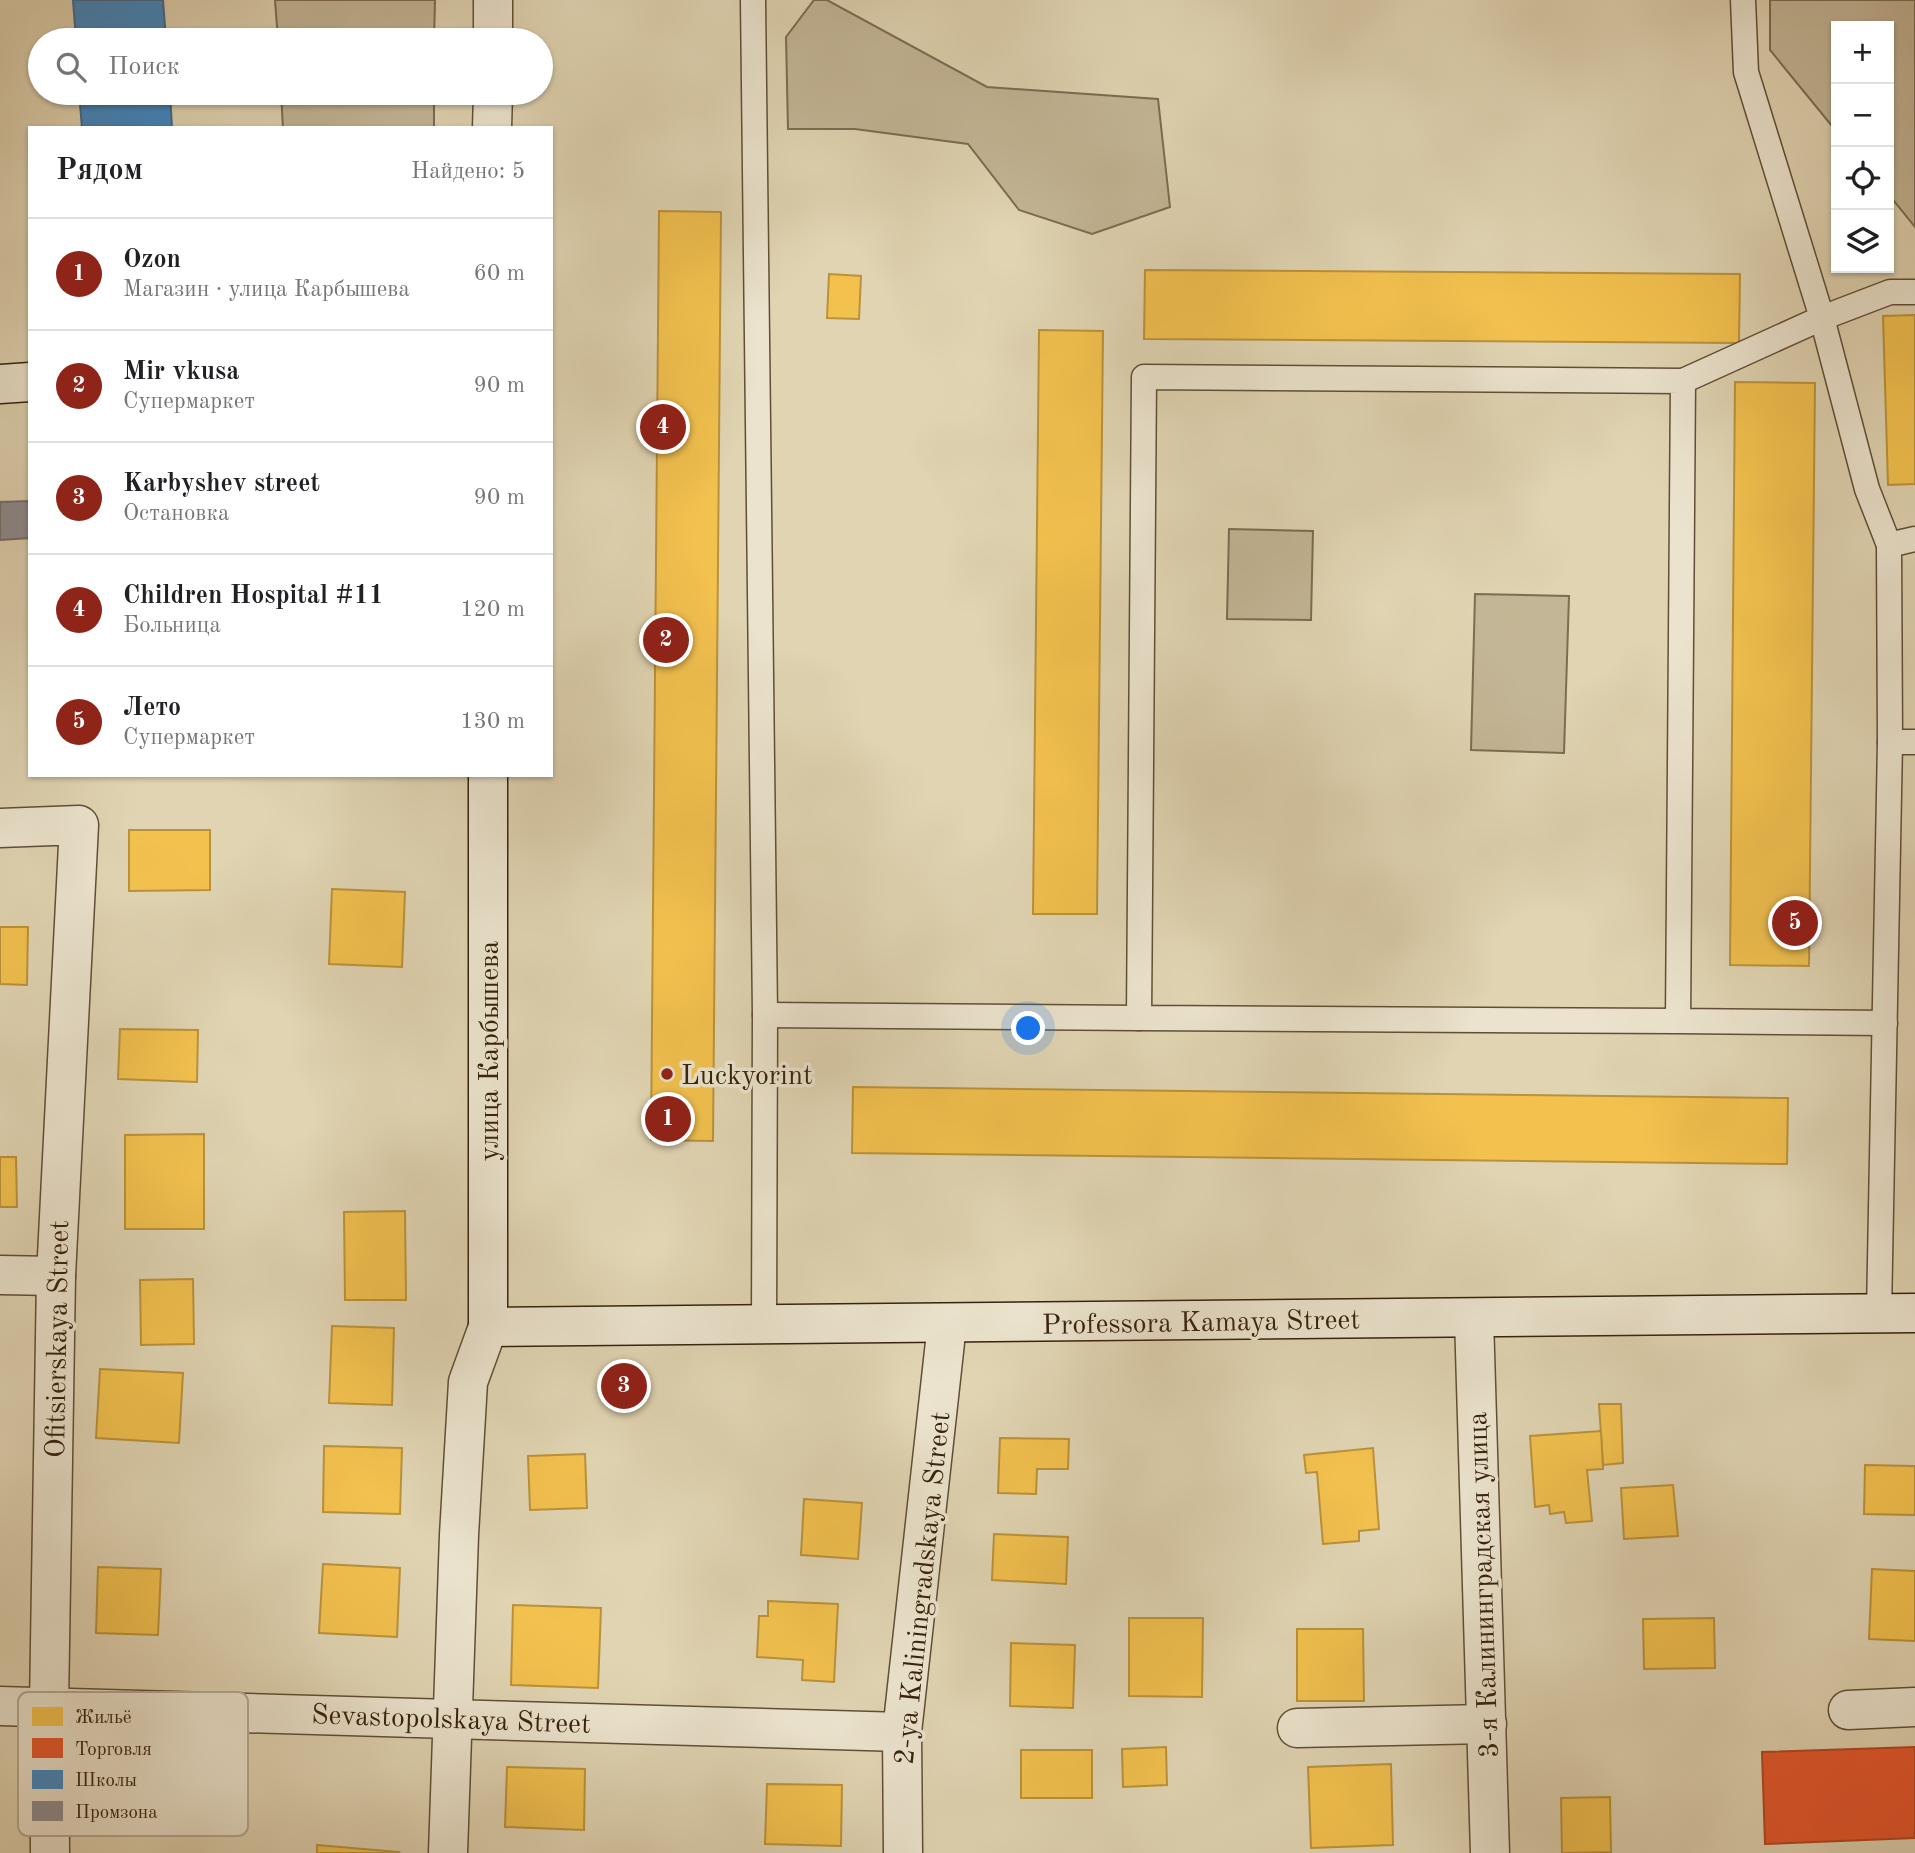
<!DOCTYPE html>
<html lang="ru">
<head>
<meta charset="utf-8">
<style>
	:root { --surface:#fff; --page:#f2f2f2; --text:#202124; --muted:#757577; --line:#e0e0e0; --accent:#8f2418 }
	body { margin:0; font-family:"Old Standard TT",serif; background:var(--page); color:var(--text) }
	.controls { position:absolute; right:21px; top:21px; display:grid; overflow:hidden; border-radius:0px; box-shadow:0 2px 5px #0004 }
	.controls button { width:63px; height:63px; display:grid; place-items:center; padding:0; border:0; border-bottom:2px solid var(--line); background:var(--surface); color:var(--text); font:35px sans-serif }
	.you { position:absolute; left:1029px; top:1029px; width:24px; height:24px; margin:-18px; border:5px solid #fff; border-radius:50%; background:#1a73e8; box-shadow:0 0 0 10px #1a73e833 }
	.badge { display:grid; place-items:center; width:46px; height:46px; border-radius:50%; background:var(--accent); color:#fff; font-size:23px; font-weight:700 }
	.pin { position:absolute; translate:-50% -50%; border:4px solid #fff; box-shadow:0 2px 7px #0006 }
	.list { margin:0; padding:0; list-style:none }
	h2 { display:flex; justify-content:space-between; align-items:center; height:91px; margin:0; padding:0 28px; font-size:30px }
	h2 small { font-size:23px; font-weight:400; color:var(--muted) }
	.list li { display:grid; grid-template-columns:46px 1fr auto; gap:21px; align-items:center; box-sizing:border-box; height:112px; padding:0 28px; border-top:2px solid var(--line) }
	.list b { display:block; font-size:26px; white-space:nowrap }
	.list p { margin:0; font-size:23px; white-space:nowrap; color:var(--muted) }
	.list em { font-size:23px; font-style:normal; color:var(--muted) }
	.icon { flex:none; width:38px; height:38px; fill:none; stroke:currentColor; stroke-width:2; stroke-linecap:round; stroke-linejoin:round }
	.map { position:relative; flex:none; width:1915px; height:1853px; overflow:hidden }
	.search { position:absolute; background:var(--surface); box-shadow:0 2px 5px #0004; left:28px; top:28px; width:525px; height:77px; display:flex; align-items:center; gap:18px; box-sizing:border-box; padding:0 24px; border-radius:38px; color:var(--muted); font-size:26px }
	.panel { position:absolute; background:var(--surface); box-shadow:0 2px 5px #0004; left:28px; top:126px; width:525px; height:651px; border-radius:0px }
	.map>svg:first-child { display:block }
	.green { fill:#c3b696; stroke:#7c6c52; stroke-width:2 }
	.homes { fill:#f2c14e; stroke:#ba923a; stroke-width:2 }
	.shops { fill:#e4572e; stroke:#b04724; stroke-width:2 }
	.schools { fill:#3f88c5; stroke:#3c6a8e; stroke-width:2 }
	.industry { fill:#8d8d92; stroke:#736d6a; stroke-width:2 }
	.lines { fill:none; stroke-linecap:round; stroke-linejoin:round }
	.lane-casing { stroke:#604f36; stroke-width:27 }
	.street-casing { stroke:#604f36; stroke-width:41 }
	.secondary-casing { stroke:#36230d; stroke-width:41 }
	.lane { stroke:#ebe3cd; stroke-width:24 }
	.street { stroke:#ebe3cd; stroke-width:38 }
	.secondary { stroke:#ebe3cd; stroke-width:38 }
	.poi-dot { fill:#8f2418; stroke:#ebe3cd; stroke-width:2.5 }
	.labels { text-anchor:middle; stroke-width:7; stroke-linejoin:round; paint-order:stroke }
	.street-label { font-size:28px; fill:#36230d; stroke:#ebe3cd }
	.poi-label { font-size:28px; fill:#36230d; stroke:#ebe3cd; text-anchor:start }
	.key { fill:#ebe3cd; stroke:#b5a993; stroke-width:2 }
	.key-label { font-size:19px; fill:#36230d }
</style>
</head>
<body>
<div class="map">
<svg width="1915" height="1853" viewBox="0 0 1915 1853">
	<rect width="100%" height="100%" fill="#e0d4b2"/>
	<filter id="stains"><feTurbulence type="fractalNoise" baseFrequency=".00286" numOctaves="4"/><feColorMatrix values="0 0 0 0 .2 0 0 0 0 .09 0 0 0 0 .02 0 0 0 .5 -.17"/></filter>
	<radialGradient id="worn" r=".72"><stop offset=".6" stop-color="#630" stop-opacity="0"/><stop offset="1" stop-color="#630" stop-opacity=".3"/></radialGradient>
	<g class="green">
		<polygon points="275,0 435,0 434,40 278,40"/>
		<polygon points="814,0 827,0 987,87 1158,99 1170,207 1092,234 1019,210 968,144 855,129 788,129 786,37"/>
		<polygon points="1770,0 1915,0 1915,227 1889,195 1889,26 1836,26 1836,131 1770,50"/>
		<polygon points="281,93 434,93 434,128 283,128"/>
		<polygon points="1229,529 1313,531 1311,620 1227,619"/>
		<polygon points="1475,594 1569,596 1564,753 1471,750"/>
	</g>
	<g class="homes">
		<polygon points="659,211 721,212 713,1141 651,1140"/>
		<polygon points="1145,270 1740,274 1739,343 1144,339"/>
		<polygon points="829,274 861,276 859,319 827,318"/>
		<polygon points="1915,315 1915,484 1888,485 1883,316"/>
		<polygon points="1039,330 1103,331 1097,914 1033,914"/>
		<polygon points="1735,382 1815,383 1809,966 1730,965"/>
		<polygon points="129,830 210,830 210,890 129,891"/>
		<polygon points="332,889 405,892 402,967 329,964"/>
		<polygon points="0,927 28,927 27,985 0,984"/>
		<polygon points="120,1029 198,1030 197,1082 118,1079"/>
		<polygon points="853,1087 1788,1098 1787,1164 852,1153"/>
		<polygon points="204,1134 204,1229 125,1229 125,1135"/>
		<polygon points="0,1157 16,1157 17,1207 0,1207"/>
		<polygon points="405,1211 406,1300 345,1300 344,1212"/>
		<polygon points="193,1279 194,1344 141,1345 140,1280"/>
		<polygon points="332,1326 394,1328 392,1405 329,1403"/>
		<polygon points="100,1369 183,1373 179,1443 96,1438"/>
		<polygon points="1599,1404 1621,1404 1623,1463 1603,1465"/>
		<polygon points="1601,1431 1603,1469 1587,1470 1592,1521 1566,1523 1564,1512 1550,1514 1549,1505 1535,1507 1530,1436"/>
		<polygon points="1000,1438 1069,1439 1068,1469 1037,1469 1036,1494 998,1493"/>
		<polygon points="324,1446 402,1448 400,1514 323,1512"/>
		<polygon points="1373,1448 1379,1529 1359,1531 1359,1541 1323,1544 1317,1472 1306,1473 1304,1455"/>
		<polygon points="585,1454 587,1508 530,1510 528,1456"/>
		<polygon points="1865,1465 1915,1466 1915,1515 1864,1514"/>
		<polygon points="1673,1485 1678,1536 1624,1539 1621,1488"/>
		<polygon points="804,1499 862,1503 858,1559 801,1555"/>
		<polygon points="994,1534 1068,1537 1066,1584 992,1580"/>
		<polygon points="323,1564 400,1568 397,1637 319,1633"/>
		<polygon points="98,1567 161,1569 158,1635 96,1633"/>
		<polygon points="1872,1569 1915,1571 1915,1641 1869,1639"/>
		<polygon points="768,1601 838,1604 834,1682 802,1680 803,1660 757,1657 759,1616 768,1616"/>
		<polygon points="513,1605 601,1608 598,1688 511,1685"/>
		<polygon points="1129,1618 1203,1618 1202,1697 1129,1696"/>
		<polygon points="1714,1618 1715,1668 1644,1669 1643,1619"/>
		<polygon points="1297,1629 1363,1629 1364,1701 1297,1701"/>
		<polygon points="1011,1643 1075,1645 1073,1708 1010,1706"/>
		<polygon points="1166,1747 1167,1785 1123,1787 1122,1749"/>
		<rect x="1021" y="1750" width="71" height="48"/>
		<polygon points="1391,1764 1393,1845 1311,1848 1308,1767"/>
		<polygon points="507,1767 585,1769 584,1830 505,1827"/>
		<polygon points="767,1784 842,1785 841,1846 765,1844"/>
		<polygon points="1610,1797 1611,1852 1562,1853 1561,1798"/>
		<polygon points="317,1845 399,1852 398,1853 317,1853"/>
	</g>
	<polygon class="shops" points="1915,1747 1915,1838 1765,1844 1762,1752"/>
	<g class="schools">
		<polygon points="73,0 163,0 166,40 76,40"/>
		<polygon points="79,93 170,93 172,128 82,128"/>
	</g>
	<polygon class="industry" points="30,501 30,538 0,540 0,502"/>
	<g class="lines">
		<defs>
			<g id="lane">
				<polyline points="753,0 765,1015 764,1326"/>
				<polyline points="1683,381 1822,318 1746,72 1743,0"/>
				<polyline points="1889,545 1915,539"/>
				<polyline points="1890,742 1915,742"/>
				<polyline points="765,1015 1139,1018"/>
				<polyline points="1678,1021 1139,1018 1144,377 1683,381 1678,1021 1885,1023"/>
				<polyline points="1879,1313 1890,742 1889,545 1867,489 1822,318 1890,292 1915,292"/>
			</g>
			<g id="street">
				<polyline points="493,40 493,0"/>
				<polyline points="492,128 493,93"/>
				<polyline points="0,828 79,825 56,1276 49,1706 50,1853"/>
				<polyline points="0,1275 56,1276"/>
				<polyline points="1474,1318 1490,1853"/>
				<polyline points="0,1706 902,1732"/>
				<polyline points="1848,1710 1915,1707"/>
				<polyline points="1297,1728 1487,1724"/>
				<polyline points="448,1853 459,1535 468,1382 488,1327"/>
				<polyline points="903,1853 902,1732 947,1324"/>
			</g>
			<g id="secondary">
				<polyline points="0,384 30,382"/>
				<polyline points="488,775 488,1327 1915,1313"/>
			</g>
		</defs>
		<use href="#lane" class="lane-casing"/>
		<use href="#street" class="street-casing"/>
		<use href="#secondary" class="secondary-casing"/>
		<use href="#lane" class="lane"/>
		<use href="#street" class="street"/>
		<use href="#secondary" class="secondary"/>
	</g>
	<circle class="poi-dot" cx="667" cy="1074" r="7"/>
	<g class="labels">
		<g class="street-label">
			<text transform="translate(488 1051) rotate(-90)" y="10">улица Карбышева</text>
			<text transform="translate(1201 1321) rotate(-1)" y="10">Professora Kamaya Street</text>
			<text transform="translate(56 1339) rotate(-89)" y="10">Ofitsierskaya Street</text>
			<text transform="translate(1482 1585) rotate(-92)" y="10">3-я Калининградская улица</text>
			<text transform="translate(921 1588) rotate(-84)" y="10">2-ya Kaliningradskaya Street</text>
			<text transform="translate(451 1718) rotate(2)" y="10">Sevastopolskaya Street</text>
		</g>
		<g class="poi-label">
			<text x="681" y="1084">Luckyorint</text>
		</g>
	</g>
	<rect x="18" y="1692" width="230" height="144" rx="10" class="key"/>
	<rect x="32" y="1707" width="31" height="19" fill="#f2c14e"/>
	<rect x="32" y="1738" width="31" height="20" fill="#e4572e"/>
	<rect x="32" y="1770" width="31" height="19" fill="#3f88c5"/>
	<rect x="32" y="1801" width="31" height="20" fill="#8d8d92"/>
	<g class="key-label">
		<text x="75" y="1723">Жильё</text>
		<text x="75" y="1755">Торговля</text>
		<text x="75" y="1786">Школы</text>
		<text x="75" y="1818">Промзона</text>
	</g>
	<rect width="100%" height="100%" filter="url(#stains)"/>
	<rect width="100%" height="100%" fill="url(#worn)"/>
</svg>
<div class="controls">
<button>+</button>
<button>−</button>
<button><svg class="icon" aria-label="locate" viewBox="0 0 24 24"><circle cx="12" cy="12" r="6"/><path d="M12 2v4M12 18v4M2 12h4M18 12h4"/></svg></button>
<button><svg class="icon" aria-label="layers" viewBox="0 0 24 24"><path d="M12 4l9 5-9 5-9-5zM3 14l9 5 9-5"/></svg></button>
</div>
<div class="you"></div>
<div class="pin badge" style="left:668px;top:1119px">1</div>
<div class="pin badge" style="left:666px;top:640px">2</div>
<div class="pin badge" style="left:624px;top:1386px">3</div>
<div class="pin badge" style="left:663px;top:427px">4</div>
<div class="pin badge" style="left:1795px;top:923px">5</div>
<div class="search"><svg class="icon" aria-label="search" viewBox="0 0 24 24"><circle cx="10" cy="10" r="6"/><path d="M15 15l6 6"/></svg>Поиск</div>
<section class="panel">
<h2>Рядом<small>Найдено: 5</small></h2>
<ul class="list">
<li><span class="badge">1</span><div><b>Ozon</b><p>Магазин · улица Карбышева</p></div><em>60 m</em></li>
<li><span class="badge">2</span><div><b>Mir vkusa</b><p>Супермаркет</p></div><em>90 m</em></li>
<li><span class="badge">3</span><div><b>Karbyshev street</b><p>Остановка</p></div><em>90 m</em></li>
<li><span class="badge">4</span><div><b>Children Hospital #11</b><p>Больница</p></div><em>120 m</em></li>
<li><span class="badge">5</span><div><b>Лето</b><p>Супермаркет</p></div><em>130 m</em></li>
</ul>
</section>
</div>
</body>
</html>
